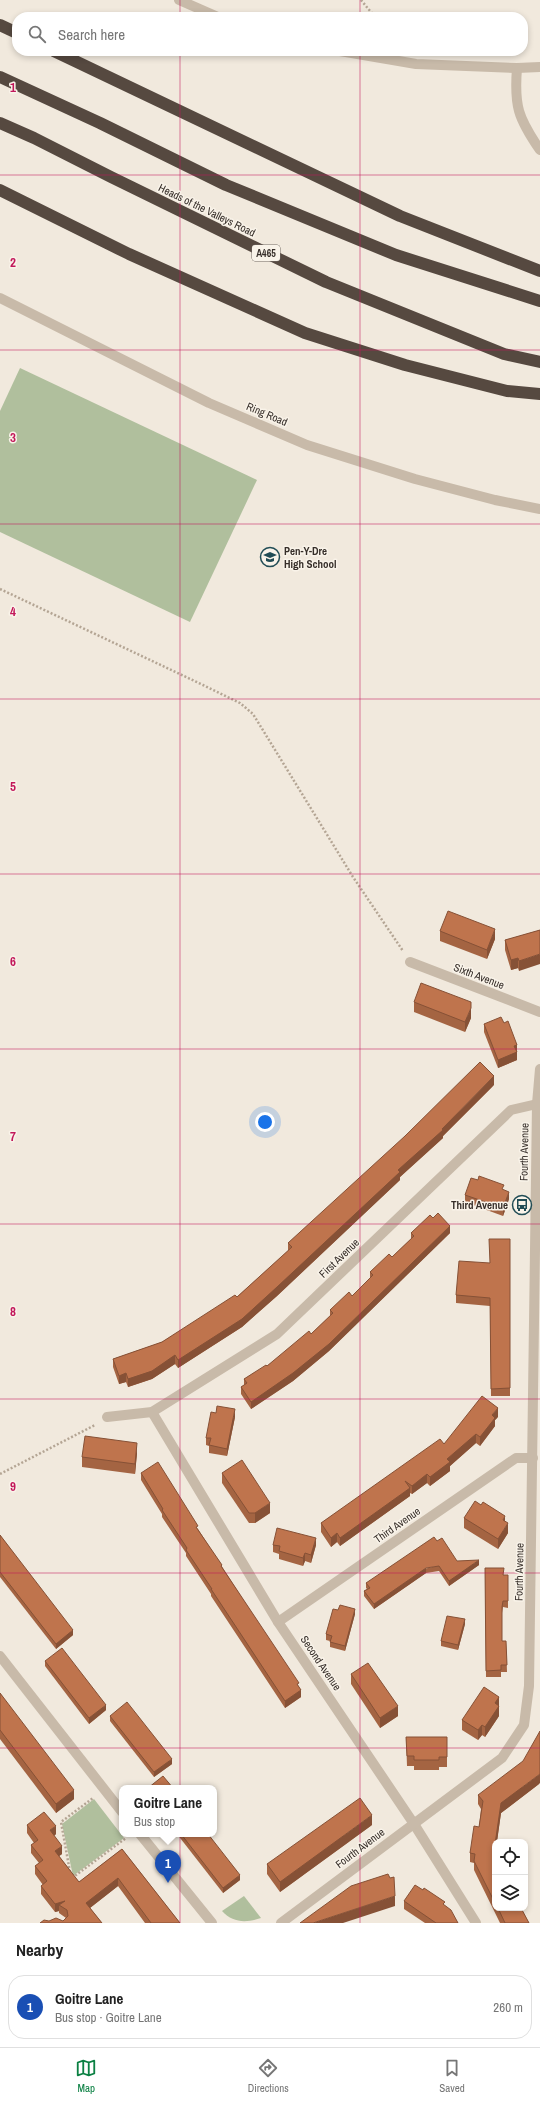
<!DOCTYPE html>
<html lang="en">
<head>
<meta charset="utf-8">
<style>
	:root { --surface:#fff; --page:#f2f2f2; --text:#222; --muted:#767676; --line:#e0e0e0; --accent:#0b8043 }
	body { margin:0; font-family:"Archivo Narrow",sans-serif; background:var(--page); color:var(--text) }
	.controls { position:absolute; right:12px; bottom:12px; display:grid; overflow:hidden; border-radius:8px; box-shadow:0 2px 6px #0003 }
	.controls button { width:36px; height:36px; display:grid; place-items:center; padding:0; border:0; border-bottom:1px solid var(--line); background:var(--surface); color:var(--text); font:20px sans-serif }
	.you { position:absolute; left:265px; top:1122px; width:14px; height:14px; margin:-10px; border:3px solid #fff; border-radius:50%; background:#1a73e8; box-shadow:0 0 0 6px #1a73e833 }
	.badge { display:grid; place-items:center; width:26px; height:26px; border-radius:50%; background:var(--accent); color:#fff; font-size:13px; font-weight:700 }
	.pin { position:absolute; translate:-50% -33px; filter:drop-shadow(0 1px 2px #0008) }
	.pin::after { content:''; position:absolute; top:21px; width:14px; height:12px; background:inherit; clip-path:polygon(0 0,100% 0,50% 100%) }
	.popup { position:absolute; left:119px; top:1785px; width:98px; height:52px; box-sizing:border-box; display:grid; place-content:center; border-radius:8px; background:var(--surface); filter:drop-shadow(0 1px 3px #0005); font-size:13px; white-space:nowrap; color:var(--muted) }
	.popup b { font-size:15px; color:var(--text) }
	.popup::after { content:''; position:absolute; left:50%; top:100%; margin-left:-8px; border:8px solid transparent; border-top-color:var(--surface) }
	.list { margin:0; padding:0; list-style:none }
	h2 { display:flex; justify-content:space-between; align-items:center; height:52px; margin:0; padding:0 16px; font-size:17px }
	h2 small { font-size:13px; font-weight:400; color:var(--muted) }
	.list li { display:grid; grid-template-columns:26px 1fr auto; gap:12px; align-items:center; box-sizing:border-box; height:64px; margin:0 8px 8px; padding:0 8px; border:1px solid var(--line); border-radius:16px }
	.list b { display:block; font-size:15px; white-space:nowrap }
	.list p { margin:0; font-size:13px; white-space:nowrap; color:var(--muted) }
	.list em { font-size:13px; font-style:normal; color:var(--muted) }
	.icon { flex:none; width:22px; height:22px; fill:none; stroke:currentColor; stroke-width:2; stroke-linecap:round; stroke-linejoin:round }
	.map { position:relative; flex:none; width:540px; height:1923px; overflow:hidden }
	.search { position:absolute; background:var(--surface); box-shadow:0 2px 6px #0003; left:12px; right:12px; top:12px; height:44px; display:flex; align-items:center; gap:10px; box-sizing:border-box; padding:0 14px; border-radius:16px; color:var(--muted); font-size:15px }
	.sheet { height:124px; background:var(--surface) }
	nav { display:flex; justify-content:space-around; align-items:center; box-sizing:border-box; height:56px; border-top:1px solid var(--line); background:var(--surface); font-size:11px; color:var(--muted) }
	nav a { display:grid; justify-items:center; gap:2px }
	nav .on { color:var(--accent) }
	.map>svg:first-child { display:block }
	.green { fill:#b0bf9d }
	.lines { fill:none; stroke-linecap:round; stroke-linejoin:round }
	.path { stroke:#b4a594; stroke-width:2.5; stroke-dasharray:2 2; stroke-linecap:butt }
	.minor { stroke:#c8baa9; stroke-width:10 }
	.highway { stroke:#564940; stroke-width:12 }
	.wall { fill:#a46442 }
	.shaded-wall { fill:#865136 }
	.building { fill:#bf744d; stroke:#865136 }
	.grid { fill:none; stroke:#c2185b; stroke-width:1; stroke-opacity:0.55 }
	.labels { text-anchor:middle; stroke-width:3; stroke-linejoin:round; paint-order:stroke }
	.shield { fill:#f9f3e9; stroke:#706963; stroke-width:1 }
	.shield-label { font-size:10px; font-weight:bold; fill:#362e29 }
	.street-label { font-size:11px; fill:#362e29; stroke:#f9f3e9 }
	.poi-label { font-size:11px; font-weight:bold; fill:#362e29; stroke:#f9f3e9; text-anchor:start }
	.grid-label { font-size:13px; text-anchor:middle; font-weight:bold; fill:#c2185b; stroke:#f9f3e9; stroke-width:3; stroke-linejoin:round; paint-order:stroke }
</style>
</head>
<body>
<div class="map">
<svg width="540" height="1923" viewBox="0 0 540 1923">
	<rect width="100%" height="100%" fill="#f1e9dd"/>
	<g class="green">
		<polygon points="20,368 257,480 190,622 0,532 0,411"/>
		<polygon points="94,1799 124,1838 73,1876 62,1824"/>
		<path d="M244,1896L261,1918C246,1923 233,1923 222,1911Z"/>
	</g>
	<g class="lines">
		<g class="path">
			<polyline points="361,0 375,17"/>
			<polyline points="0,589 203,685 240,703 253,714 353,877 403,951"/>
			<polyline points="0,1474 95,1425"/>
			<polyline points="70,1872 61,1822 93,1798"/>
			<polyline points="72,1878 126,1838"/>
		</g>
		<g class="minor">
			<polyline points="179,0 218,17"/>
			<polyline points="340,51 416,64 517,68 540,67"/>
			<path d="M517,68C514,106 518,118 540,150"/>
			<polyline points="0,298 209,403 307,445 415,479 495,500 540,509"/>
			<polyline points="410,962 540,1012"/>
			<polyline points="152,1412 278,1622 414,1824 476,1923"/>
			<polyline points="107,1417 152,1412 277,1334 511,1110 537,1104"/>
			<polyline points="278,1622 516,1458 533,1458"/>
			<polyline points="0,1656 122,1812"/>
			<polyline points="140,1834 212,1923"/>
			<polyline points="281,1923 502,1758 524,1725 529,1686 537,1104 540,1069"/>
		</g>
		<g class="highway">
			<polyline points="0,25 17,33"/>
			<polyline points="54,51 400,216 540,271"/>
			<polyline points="0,77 100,123 226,185 396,255 540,301"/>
			<polyline points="0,123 34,138 111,177 326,282 504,354 540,362"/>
			<polyline points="0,190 129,254 305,333 405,365 507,391 540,394"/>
		</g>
	</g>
	<g class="wall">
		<polygon points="540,930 519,971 518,968 511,970 505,950 505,940"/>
		<polygon points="440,931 495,939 487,959 440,941"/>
		<polygon points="414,1002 471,1018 465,1032 414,1012"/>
		<polygon points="504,1023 517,1045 517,1060 498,1068 484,1032 484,1024"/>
		<polygon points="494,1085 443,1136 443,1138 400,1177 400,1180 277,1296 242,1327 178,1368 175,1364 152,1379 128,1387 126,1382 119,1384 113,1367 113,1359 162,1342 237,1297 288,1251 288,1243"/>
		<polygon points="504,1190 509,1199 503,1216 465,1202 465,1195"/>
		<polygon points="433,1218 450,1233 329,1351 293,1381 251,1409 241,1394 241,1387 244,1385 244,1379 267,1366 311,1334 330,1316 330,1310 352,1296 370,1278 370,1272 392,1257 411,1239 411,1233"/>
		<polygon points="510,1239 510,1396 491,1396 490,1306 456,1303 456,1295 490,1263"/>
		<polygon points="235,1417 227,1456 209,1453 209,1446 206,1445 206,1438"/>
		<polygon points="498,1417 495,1420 495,1426 480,1446 476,1443 450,1466 450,1471 430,1486 427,1483 412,1494 410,1493 410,1496 340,1546 337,1542 331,1547 321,1532 321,1523 444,1444"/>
		<polygon points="137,1453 135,1474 82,1467 82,1457"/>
		<polygon points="141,1473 198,1529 299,1687 301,1697 285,1708 211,1596 211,1594 186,1556 186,1553 162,1517 162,1514 141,1480"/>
		<polygon points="222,1473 270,1513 255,1523 249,1523 222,1483"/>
		<polygon points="464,1518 508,1533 498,1549 464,1528"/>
		<polygon points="0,1535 73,1635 56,1649 0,1577"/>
		<polygon points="273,1545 316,1545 311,1563 305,1561 303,1566 279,1559 279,1554 273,1552"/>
		<polygon points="457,1561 479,1565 449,1586 439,1571 426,1573 374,1609 364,1596 364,1591 367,1589 366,1588 366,1583"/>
		<polygon points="485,1568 504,1575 508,1575 508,1608 503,1607 502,1613 502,1641 506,1641 507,1672 501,1672 501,1677 486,1677"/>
		<polygon points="338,1610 355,1614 345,1651 330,1647 330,1641 326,1640 326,1634"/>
		<polygon points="465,1624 458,1650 441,1646 441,1641"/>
		<polygon points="45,1661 106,1710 89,1724 45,1666"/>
		<polygon points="351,1674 398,1716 380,1728 351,1684"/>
		<polygon points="0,1693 74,1799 56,1813 0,1739"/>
		<polygon points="499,1697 499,1716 485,1737 482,1735 478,1740 462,1730 462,1720"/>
		<polygon points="110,1716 172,1764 154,1777 110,1721"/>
		<polygon points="406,1737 447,1737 447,1767 439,1767 439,1770 414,1770 414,1766 407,1766"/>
		<polygon points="539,1784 501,1813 495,1854 495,1908 521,1908 529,1923 500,1923 474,1870 474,1863 470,1862 470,1853 479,1827 481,1809 478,1804 478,1795"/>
		<polygon points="27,1825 56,1834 54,1836 62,1854 59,1856 79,1882 122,1849 180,1923 145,1923 118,1886 90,1908 102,1923 49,1921 63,1921 66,1918 59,1913 59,1911 55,1912 41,1894 41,1886 43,1885 35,1874 35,1866 39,1863 31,1853 31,1845 34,1843 27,1833"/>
		<polygon points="372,1825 280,1892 267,1874 267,1864"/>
		<polygon points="177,1834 208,1834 240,1880 223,1893"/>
		<polygon points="404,1901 445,1906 458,1923 425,1923 404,1909"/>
	</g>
	<g class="shaded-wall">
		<polygon points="495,929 495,939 487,959 487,950"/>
		<polygon points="540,954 540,964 519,971 519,961"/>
		<polygon points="518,958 518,968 511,970 511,960"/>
		<polygon points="471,1008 471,1018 465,1032 465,1022"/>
		<polygon points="517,1045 517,1060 498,1068 498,1060 514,1046"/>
		<polygon points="494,1076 494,1085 443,1136 443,1138 400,1177 400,1180 277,1296 242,1327 178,1368 178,1360 398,1170 442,1129"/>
		<polygon points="509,1192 509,1199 503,1216 503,1208"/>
		<polygon points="450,1226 450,1233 329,1351 293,1381 251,1409 251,1402"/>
		<polygon points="175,1355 175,1364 152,1379 128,1387 128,1379"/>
		<polygon points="126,1373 126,1382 119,1384 119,1376"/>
		<polygon points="498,1408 498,1417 495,1420 495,1426 480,1446 480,1437 492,1415"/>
		<polygon points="235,1409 235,1417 227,1456 227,1449"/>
		<polygon points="476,1434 476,1443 450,1466 450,1471 430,1486 430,1477 447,1459"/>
		<polygon points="137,1443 137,1453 135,1474 135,1464"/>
		<polygon points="427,1474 427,1483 412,1494 412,1486"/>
		<polygon points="410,1488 410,1496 340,1546 340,1538"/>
		<polygon points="270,1503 270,1513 255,1523 255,1513"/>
		<polygon points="505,1516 505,1526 503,1520"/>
		<polygon points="508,1523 508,1533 498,1549 498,1539"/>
		<polygon points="337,1533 337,1542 331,1547 331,1538"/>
		<polygon points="316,1538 316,1545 311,1563 311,1555"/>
		<polygon points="305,1553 305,1561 303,1566 303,1558"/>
		<polygon points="479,1560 479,1565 449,1586 449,1581"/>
		<polygon points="426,1568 426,1573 374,1609 374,1604"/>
		<polygon points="355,1609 355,1614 345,1651 345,1646"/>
		<polygon points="465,1619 465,1624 458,1650 458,1645"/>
		<polygon points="73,1630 73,1635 56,1649 56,1644"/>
		<polygon points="301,1690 301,1697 285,1708 285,1701"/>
		<polygon points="499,1697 499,1716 485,1737 485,1727 495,1703"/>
		<polygon points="106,1705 106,1710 89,1724 89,1718"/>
		<polygon points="398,1706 398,1716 380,1728 380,1718"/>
		<polygon points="482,1725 482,1735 478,1740 478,1730"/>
		<polygon points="172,1759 172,1764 154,1777 154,1772"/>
		<polygon points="540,1774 540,1783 539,1784 501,1813 497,1842 495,1842 501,1803"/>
		<polygon points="74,1790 74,1799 56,1813 56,1804"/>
		<polygon points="372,1815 372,1825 280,1892 280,1882"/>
		<polygon points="56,1826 56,1834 50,1839 50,1830"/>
		<polygon points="62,1846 62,1854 55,1859 55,1851"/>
		<polygon points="240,1875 240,1880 223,1893 223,1888"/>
		<polygon points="118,1878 118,1886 86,1911 86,1903"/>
		<polygon points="395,1896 395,1906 343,1923 313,1923"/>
		<polygon points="65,1901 59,1905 59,1911 55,1912 55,1904"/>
	</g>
	<g class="building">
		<polygon points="448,911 495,929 487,950 440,931"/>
		<polygon points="540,930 540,954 519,961 518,958 511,960 505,940"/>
		<polygon points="421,983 471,1002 471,1008 465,1022 414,1002"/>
		<polygon points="501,1017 504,1023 508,1021 517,1045 514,1046 517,1052 498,1060 484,1024"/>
		<polygon points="480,1062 494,1076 442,1129 443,1130 398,1170 400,1172 277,1287 242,1319 178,1360 175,1355 152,1371 128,1379 126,1373 119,1376 113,1359 162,1342 235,1295 237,1297 292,1247 288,1243 405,1136"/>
		<polygon points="479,1176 504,1185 502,1189 509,1192 503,1208 465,1195 471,1178 478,1180"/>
		<polygon points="438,1213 450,1226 329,1344 293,1373 251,1402 241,1387 247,1383 244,1379 266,1365 267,1366 309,1331 311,1334 333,1313 330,1310 349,1292 352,1296 373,1275 370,1272 389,1254 392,1257 414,1236 411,1233 430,1215 433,1218"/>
		<polygon points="489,1239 510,1239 510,1388 491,1389 490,1298 456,1295 459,1261 490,1263"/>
		<polygon points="482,1396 498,1408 492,1415 495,1418 480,1437 476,1434 447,1459 450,1462 430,1477 427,1474 412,1486 405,1481 410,1488 340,1538 337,1533 331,1538 321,1523 440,1439 444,1444"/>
		<polygon points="217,1406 235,1409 227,1449 209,1445 211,1438 206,1438 211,1412 216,1413"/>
		<polygon points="85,1436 137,1443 135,1464 82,1457"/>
		<polygon points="242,1460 270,1503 255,1513 249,1513 222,1473"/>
		<polygon points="158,1462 198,1526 196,1527 222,1565 221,1566 299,1683 297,1684 301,1690 285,1701 211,1589 212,1589 186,1550 187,1548 162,1510 163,1509 141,1473"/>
		<polygon points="475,1501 481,1505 483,1502 505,1516 503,1520 508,1523 498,1539 464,1518"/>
		<polygon points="277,1528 316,1538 311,1555 305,1553 303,1558 279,1551 280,1546 273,1545"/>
		<polygon points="0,1535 73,1630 56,1644 0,1572"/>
		<polygon points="434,1537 437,1541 442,1538 457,1561 479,1560 449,1581 439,1566 426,1568 374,1604 364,1591 370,1588 366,1583"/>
		<polygon points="485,1568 504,1568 503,1575 508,1575 508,1601 503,1601 502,1607 502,1641 506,1641 507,1665 501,1665 501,1670 486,1671"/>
		<polygon points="340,1605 355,1609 345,1646 330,1642 332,1636 326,1634 333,1609 338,1610"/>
		<polygon points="447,1616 465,1619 458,1645 441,1641"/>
		<polygon points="62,1648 106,1705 89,1718 45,1661"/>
		<polygon points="368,1663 398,1706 380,1718 351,1674"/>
		<polygon points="484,1687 499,1697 495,1703 499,1706 485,1727 482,1725 478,1730 462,1720"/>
		<polygon points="0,1693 74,1790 56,1804 0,1730"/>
		<polygon points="127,1702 172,1759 154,1772 110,1716"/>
		<polygon points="540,1731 540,1774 501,1803 494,1851 495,1854 495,1903 474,1861 475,1854 470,1853 474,1826 479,1827 483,1801 478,1795 523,1761"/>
		<polygon points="406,1737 447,1737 447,1757 439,1757 439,1760 414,1760 414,1756 407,1756"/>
		<polygon points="163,1776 173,1788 148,1788"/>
		<polygon points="360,1798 372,1815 280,1882 267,1864"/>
		<polygon points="44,1812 56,1826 50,1830 62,1846 55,1851 79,1882 122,1849 180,1923 151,1923 118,1878 86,1903 102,1923 40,1923 44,1920 49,1921 56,1918 63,1921 68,1916 67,1910 59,1905 65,1901 55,1904 41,1886 47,1881 35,1866 43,1860 31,1845 38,1840 27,1825"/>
		<polygon points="181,1834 208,1834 240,1875 223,1888"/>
		<polygon points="388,1874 390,1878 394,1877 395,1896 313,1923 300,1923 351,1886"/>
		<polygon points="415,1885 423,1890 424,1888 445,1902 443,1904 451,1910 458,1923 436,1923 404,1901"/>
		<polygon points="498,1908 521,1908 529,1923 505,1923"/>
	</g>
	<path class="grid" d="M180,0V17M360,0V17M180,51V1923M360,51V1923M0,175H540M0,350H540M0,524H540M0,699H540M0,874H540M0,1049H540M0,1224H540M0,1399H540M0,1573H540M0,1748H540"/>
	<defs>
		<symbol id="school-ring" viewBox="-11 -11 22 22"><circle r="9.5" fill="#f9f3e9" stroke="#214c55" stroke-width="1.5"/><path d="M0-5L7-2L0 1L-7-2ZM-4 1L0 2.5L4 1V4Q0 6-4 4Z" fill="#214c55"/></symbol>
		<symbol id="bus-ring" viewBox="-11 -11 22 22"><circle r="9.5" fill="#f9f3e9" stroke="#214c55" stroke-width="1.5"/><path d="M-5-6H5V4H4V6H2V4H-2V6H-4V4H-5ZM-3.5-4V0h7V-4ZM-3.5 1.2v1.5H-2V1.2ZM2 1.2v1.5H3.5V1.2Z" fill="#214c55"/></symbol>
	</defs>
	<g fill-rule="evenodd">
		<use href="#school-ring" x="259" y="546" width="22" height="22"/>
		<use href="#bus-ring" x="511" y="1194" width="22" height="22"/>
	</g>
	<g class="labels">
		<rect class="shield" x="252" y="245" width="28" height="16" rx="3"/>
		<g class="shield-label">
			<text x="266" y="257">A465</text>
		</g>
		<g class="street-label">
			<text transform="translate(207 210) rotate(26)" y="4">Heads of the Valleys Road</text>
			<text transform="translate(267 414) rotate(23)" y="4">Ring Road</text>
			<text transform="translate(479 976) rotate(21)" y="4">Sixth Avenue</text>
			<text transform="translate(524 1152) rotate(-89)" y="4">Fourth Avenue</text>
			<text transform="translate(339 1258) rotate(-44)" y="4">First Avenue</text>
			<text transform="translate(397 1525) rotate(-35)" y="4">Third Avenue</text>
			<text transform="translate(519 1572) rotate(-89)" y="4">Fourth Avenue</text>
			<text transform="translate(321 1663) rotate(56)" y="4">Second Avenue</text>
			<text transform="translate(360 1848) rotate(-37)" y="4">Fourth Avenue</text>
		</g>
		<g class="poi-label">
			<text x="284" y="555">Pen-Y-Dre<tspan x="284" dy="13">High School</tspan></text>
			<text x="508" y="1209" text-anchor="end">Third Avenue</text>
		</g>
	</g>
	<g class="grid-label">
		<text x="13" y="92">1</text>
		<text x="13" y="267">2</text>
		<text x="13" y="442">3</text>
		<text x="13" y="616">4</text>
		<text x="13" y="791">5</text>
		<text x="13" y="966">6</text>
		<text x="13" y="1141">7</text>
		<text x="13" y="1316">8</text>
		<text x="13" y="1491">9</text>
	</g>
</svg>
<div class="controls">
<button><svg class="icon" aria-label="locate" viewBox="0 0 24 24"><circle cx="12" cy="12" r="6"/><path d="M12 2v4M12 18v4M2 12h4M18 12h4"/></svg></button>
<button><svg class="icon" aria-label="layers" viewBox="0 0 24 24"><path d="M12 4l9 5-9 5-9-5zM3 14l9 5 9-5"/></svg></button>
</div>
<div class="you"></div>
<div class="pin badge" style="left:168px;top:1883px;background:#1a4fb4">1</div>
<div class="popup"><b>Goitre Lane</b>Bus stop</div>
<div class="search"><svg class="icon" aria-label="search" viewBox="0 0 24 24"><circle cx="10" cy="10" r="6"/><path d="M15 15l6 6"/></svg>Search here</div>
</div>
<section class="sheet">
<h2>Nearby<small></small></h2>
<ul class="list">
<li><span class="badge" style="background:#1a4fb4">1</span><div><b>Goitre Lane</b><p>Bus stop · Goitre Lane</p></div><em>260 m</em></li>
</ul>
</section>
<nav>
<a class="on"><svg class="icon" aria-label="map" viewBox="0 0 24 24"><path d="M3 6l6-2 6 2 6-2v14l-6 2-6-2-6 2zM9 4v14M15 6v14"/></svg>Map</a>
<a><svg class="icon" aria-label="directions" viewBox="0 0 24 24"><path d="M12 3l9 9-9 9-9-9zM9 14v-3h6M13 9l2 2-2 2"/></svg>Directions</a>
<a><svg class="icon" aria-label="saved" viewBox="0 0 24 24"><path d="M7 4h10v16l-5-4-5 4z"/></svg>Saved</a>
</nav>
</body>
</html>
